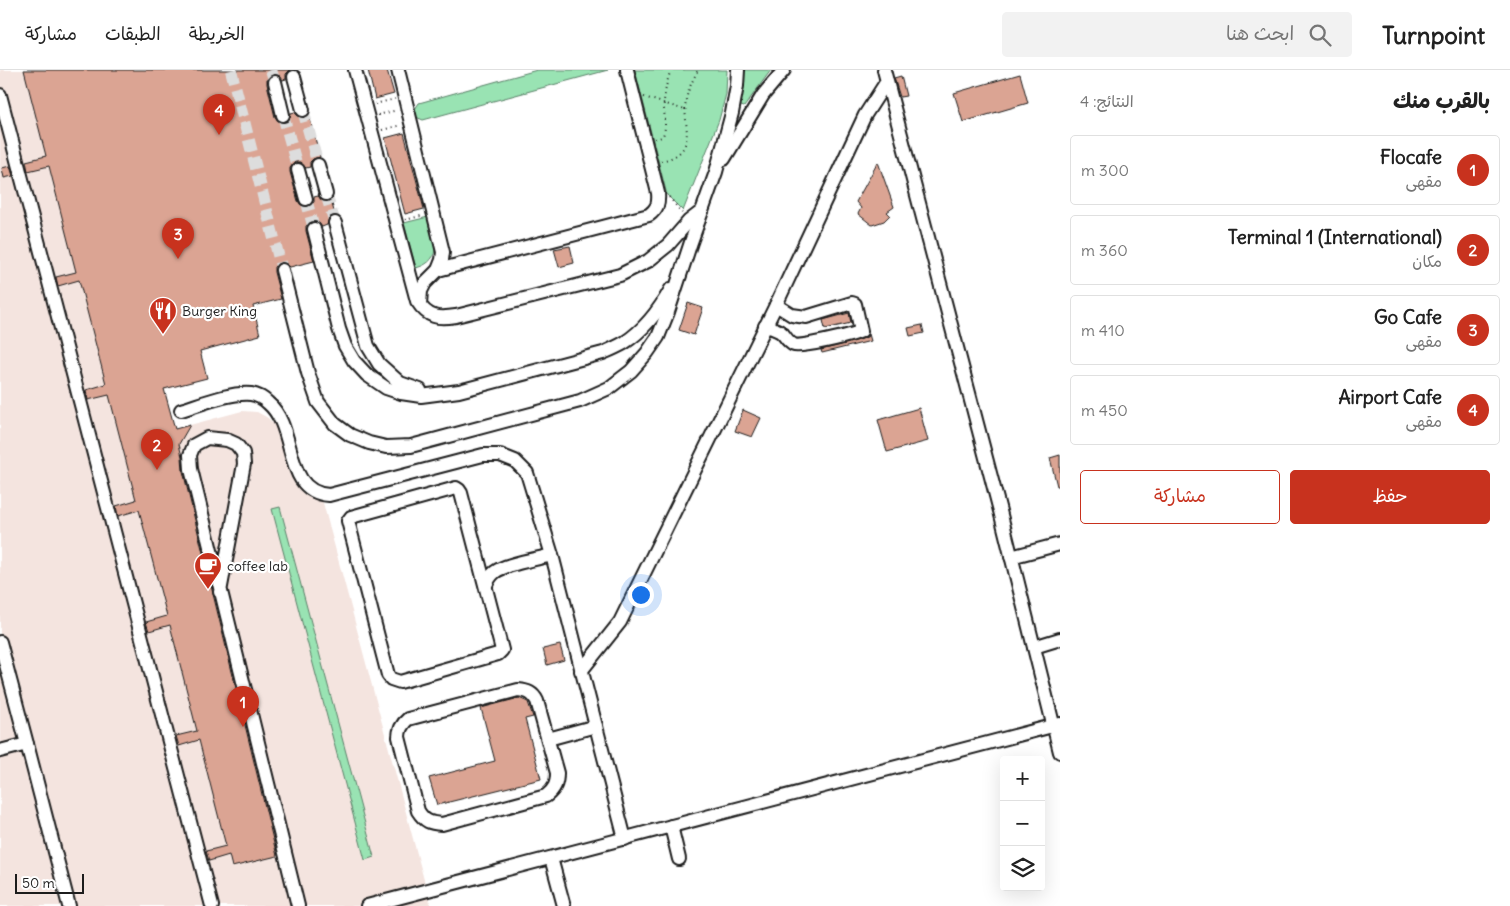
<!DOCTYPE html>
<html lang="ar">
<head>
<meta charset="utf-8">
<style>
	:root { --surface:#fff; --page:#f2f2f2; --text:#222; --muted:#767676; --line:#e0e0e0; --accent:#c8321e }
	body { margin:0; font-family:Delius,"Playpen Sans Arabic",sans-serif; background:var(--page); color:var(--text); direction:rtl }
	.controls { position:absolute; right:15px; bottom:15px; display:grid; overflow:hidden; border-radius:5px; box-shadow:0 5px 20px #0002 }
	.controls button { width:45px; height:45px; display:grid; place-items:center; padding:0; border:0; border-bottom:1px solid var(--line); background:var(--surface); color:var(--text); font:25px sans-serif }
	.scale { position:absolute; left:15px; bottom:12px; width:69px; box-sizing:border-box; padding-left:5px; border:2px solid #1c1c1c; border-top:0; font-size:14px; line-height:18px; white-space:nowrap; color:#1c1c1c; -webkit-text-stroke:4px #fff; paint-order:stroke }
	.you { position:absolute; left:640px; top:524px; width:18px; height:18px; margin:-12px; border:4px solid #fff; border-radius:50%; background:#1a73e8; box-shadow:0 0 0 8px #1a73e833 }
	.badge { display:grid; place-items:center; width:32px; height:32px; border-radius:50%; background:var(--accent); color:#fff; font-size:16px; font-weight:700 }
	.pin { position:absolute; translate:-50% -41px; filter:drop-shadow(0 1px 2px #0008) }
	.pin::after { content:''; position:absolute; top:26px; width:18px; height:15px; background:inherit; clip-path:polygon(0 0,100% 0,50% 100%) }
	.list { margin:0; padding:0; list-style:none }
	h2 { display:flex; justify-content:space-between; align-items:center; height:65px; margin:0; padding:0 20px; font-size:21px }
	h2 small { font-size:16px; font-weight:400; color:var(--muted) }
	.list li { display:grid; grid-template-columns:32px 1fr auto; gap:15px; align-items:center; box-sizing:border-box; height:70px; margin:0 10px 10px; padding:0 10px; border:1px solid var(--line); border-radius:5px }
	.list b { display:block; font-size:19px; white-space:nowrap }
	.list p { margin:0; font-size:16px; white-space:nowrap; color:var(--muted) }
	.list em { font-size:16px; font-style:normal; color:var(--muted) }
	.actions { display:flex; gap:10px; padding:15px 20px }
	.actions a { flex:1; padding:11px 0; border:1px solid var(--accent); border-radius:5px; text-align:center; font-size:18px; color:var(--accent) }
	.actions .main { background:var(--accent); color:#fff }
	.icon { flex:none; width:28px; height:28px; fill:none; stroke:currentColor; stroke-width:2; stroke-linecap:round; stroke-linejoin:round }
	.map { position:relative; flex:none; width:1060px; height:836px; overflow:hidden; direction:ltr }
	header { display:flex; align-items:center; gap:30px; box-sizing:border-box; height:70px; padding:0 25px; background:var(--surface); border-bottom:1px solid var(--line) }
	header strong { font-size:24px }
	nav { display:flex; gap:28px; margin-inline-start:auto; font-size:18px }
	.search { width:350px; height:45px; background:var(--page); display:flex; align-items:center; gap:12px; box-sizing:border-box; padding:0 18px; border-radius:5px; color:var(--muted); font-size:19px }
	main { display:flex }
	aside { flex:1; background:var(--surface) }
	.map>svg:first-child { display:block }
	.built { fill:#f4e4df }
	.green { fill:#99e3b3; stroke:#5a8068 }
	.building { fill:#dba493; stroke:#1c1c1c }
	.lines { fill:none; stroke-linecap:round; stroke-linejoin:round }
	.minor-tunnel { stroke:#ddd; stroke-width:12; stroke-dasharray:12 6; stroke-linecap:butt }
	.minor-casing { stroke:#1c1c1c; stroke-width:16 }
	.path { stroke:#1c1c1c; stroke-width:2; stroke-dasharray:1 4; stroke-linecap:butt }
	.minor { stroke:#fff; stroke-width:12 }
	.labels { text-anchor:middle; stroke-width:4.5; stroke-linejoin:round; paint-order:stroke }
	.poi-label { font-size:14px; fill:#1c1c1c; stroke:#fff; text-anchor:start }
</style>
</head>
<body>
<header>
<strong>Turnpoint</strong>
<div class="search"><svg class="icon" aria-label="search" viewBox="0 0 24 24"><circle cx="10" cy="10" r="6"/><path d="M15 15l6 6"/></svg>ابحث هنا</div>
<nav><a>الخريطة</a><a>الطبقات</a><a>مشاركة</a></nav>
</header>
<main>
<aside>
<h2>بالقرب منك<small>النتائج: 4</small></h2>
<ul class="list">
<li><span class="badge">1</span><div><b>Flocafe</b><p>مقهى</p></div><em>300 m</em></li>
<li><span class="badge">2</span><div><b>Terminal 1 (International)</b><p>مكان</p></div><em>360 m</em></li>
<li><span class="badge">3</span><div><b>Go Cafe</b><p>مقهى</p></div><em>410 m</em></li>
<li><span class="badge">4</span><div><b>Airport Cafe</b><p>مقهى</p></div><em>450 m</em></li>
</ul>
<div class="actions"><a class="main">حفظ</a><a>مشاركة</a></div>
</aside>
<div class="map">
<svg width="1060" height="836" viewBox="0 0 1060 836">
	<rect width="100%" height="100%" fill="#fff"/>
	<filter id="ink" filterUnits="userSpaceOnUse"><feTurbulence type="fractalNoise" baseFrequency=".02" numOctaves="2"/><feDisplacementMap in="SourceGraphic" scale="10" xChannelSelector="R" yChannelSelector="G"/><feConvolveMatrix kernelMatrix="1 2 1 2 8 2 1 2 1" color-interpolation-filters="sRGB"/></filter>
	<g filter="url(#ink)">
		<polygon class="built" points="0,0 295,0 297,6 267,15 276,46 307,38 322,94 292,102 300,130 330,123 337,153 308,160 317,190 275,202 281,229 253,236 260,265 200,281 207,308 165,320 175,359 242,341 257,342 268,348 275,355 282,369 290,403 296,414 308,424 322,429 431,836 0,836"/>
		<g class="green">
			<polygon points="537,0 608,0 423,50 416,47 415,39 419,33"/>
			<polygon points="635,0 727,0 726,24 719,50 683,141 667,125"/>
			<polygon points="743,0 771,0 744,37 738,35"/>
			<path d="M428,147C434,167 445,190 416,198L404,153Z"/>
			<polygon points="280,437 374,787 365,790 272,439"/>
		</g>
		<g class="building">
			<polygon points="24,0 290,0 286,4 286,9 283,10 280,6 274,4 270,6 267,9 267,14 275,47 280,53 284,53 289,50 291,43 295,42 297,45 301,48 306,48 309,45 320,87 313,89 310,92 310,97 306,98 300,92 295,92 290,98 290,102 298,131 301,135 304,137 309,137 314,132 314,127 318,126 324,132 328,132 331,130 335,145 329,148 327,155 322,157 319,153 313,151 309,153 306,156 306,161 314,191 290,197 287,194 284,192 277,194 274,197 274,202 281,229 253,236 260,265 200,281 207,308 164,319 175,359 190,355 179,374 182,387 183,401 277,786 232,797 229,785 209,791 206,781 226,776 199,670 179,676 176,666 197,661 170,555 149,561 146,552 167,546 139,440 118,446 116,436 136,430 109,325 88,330 86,320 106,314 79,210 58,216 56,207 76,202 49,96 28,101 26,91 46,86"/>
			<polygon points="368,0 387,0 394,24 375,29"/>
			<polygon points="1020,4 1028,33 963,52 954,23"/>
			<polygon points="901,6 906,26 900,27 894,8"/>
			<polygon points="404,63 424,139 405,144 385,68"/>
			<polygon points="878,92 894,137 887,142 890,145 884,151 872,155 858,144 861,138 856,132"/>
			<polygon points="10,96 13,106 4,108 2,98"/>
			<polygon points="570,176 574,193 559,197 554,179"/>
			<polygon points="688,233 703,238 694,265 679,260"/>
			<polygon points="849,243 851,253 825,259 823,250"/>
			<polygon points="922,255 924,263 910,266 908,258"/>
			<polygon points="869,264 871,271 822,283 821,280 859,270 867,267"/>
			<polygon points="919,338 928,371 887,382 878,350"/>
			<polygon points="743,340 761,348 752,367 735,361"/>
			<polygon points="1060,385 1060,416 1057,416 1050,388"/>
			<polygon points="560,575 564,590 547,595 543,579"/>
			<polygon points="519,628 528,632 533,647 525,649 541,709 437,735 429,708 495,691 481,638"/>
		</g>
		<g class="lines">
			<g class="minor-tunnel">
				<polyline points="231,0 282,200"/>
				<polyline points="271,0 275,12"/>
				<polyline points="303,40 318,95"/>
				<polyline points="283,45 298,100"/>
				<polyline points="326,124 335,153"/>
				<polyline points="306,129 314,159"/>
			</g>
			<defs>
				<g id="minor">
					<path d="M355,0L417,231C428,248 438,249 456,246L620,205L648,191L668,175L689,151L702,141"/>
					<polyline points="398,0 443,182 442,190 438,200 425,213 421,221 420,234"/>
					<polyline points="884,0 1000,441 1060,682"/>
					<polyline points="294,7 303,40"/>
					<polyline points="275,12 283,45"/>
					<polyline points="0,25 212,836"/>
					<polyline points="724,89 763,25 784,0"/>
					<polyline points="318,95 326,124"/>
					<polyline points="298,100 306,129"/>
					<polyline points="335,153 368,276 379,294 400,313 420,320"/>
					<path d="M314,159L339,259L345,276L354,291L367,305L386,318L401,323L421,326L459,321L603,283C610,280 617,277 624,273C644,260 660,239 671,219"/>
					<polyline points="282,200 308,303 318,332 335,354 350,365 369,373 386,377 411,376 580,331 609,318 631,301 647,283 658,267 668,242 691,172 716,102 732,43 737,16 738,0"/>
					<path d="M438,200L649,145C657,139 659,134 658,123L627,0"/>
					<path d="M765,256C772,258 778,259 783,264C786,268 789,273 794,275C800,278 854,265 861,261L855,234L852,233L806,247L792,245L776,235"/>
					<path d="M181,340C201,334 230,322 251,324C257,325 264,329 268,333C298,358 282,422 329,425L483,385H500L515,391L527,403L552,485L625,769"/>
					<polygon points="456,418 459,420 461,423 502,580 498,584 400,612 391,609 388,605 348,451 351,447"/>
					<polyline points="1011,487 1060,474"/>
					<path d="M486,515C488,510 490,506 495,502C505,494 537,489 552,485"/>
					<polyline points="220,522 244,394 243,383 236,374 227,370 207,368 194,375 190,385 191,399 298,836"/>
					<polyline points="0,572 27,674"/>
					<polyline points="1034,577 1060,569"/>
					<polyline points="581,601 620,552 776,235 865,45 887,11"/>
					<path d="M518,620C528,621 533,623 537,631L557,703C557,713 555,719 546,726L442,754C430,753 425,752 418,741L399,667C399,659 402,654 408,649Z"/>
					<polyline points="548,669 596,656"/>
					<polyline points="0,681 27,674 69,836"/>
					<polyline points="671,756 679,789"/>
					<polyline points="551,788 564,836"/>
					<polyline points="367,836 1060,654"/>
				</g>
			</defs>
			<use href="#minor" class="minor-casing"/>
			<g class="path">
				<polyline points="644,27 685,40"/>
				<polyline points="375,34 395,29"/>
				<polyline points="378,45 397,40"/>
				<polyline points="382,60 401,55"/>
				<path d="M655,69L662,67C668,59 663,42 664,31C665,21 667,10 671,0"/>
				<path d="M661,91C700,82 682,56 686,30C688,19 693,10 698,0"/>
				<polyline points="669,127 682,143"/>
				<polyline points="405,150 424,145"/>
			</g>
			<use href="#minor" class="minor"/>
		</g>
	</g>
	<defs>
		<symbol id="restaurant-pin" viewBox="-11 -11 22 30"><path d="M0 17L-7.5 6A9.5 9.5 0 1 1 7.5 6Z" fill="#c8321e" stroke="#fff"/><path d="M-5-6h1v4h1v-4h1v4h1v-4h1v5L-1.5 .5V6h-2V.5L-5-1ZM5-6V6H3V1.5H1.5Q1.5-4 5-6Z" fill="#fff"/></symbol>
		<symbol id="cafe-pin" viewBox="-11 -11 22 30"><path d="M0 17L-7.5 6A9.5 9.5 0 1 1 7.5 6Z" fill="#c8321e" stroke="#fff"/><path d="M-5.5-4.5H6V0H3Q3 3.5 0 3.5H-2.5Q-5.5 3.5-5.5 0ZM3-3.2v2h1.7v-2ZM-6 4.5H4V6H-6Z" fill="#fff"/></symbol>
	</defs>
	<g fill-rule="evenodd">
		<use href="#restaurant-pin" x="147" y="225" width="32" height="43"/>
		<use href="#cafe-pin" x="192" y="480" width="32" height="43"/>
	</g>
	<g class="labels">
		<g class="poi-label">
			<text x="182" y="246">Burger King</text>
			<text x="227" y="501">coffee lab</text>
		</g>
	</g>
</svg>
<div class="controls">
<button>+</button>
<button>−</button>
<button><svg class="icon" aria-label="layers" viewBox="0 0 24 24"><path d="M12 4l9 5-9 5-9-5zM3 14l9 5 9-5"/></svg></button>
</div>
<div class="scale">50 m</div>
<div class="you"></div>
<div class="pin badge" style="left:243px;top:657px">1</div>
<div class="pin badge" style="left:157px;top:400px">2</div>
<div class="pin badge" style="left:178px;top:189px">3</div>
<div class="pin badge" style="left:219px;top:65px">4</div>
</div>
</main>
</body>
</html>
